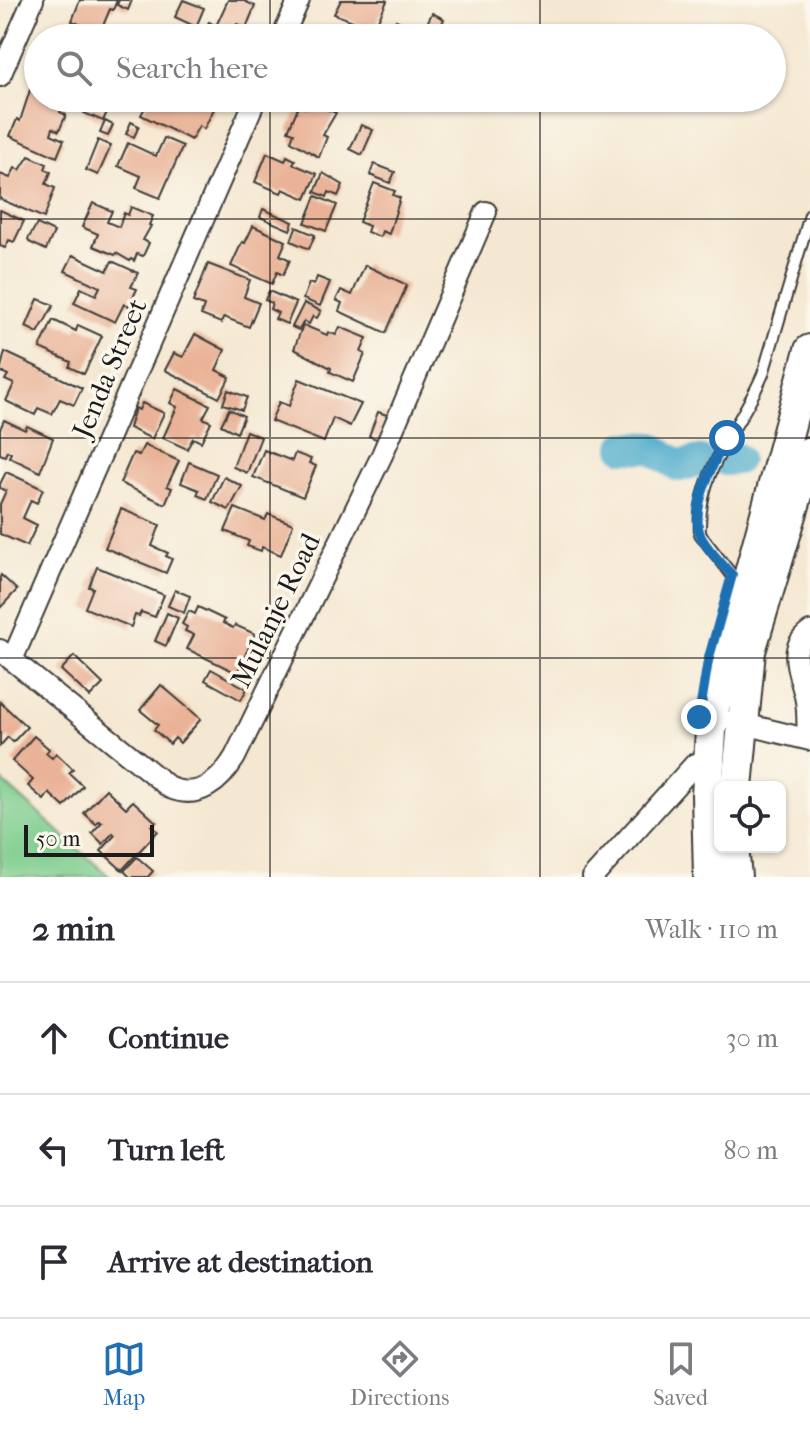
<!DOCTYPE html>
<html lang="en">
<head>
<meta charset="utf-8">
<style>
	:root { --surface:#fff; --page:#f7f7f7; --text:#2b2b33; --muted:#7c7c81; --line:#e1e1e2; --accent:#1f6fb2 }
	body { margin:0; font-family:"IM FELL French Canon",serif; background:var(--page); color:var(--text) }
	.controls { position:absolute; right:24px; bottom:24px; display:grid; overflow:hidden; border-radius:12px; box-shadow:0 2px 6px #0004 }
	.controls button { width:72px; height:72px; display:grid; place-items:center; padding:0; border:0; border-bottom:2px solid var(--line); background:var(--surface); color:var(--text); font:40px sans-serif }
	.scale { position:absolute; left:24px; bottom:20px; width:130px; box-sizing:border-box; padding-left:8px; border:4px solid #1c1c1c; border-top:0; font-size:22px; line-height:28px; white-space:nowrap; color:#1c1c1c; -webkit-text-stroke:6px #fbf7ec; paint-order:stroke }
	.stop { position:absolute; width:24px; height:24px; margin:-18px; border:6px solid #1f6fb2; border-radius:50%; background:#fff }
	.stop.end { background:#1f6fb2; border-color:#fff; box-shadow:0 2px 8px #0008 }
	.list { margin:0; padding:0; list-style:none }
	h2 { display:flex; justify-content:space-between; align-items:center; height:104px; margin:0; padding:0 32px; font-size:34px }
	h2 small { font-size:26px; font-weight:400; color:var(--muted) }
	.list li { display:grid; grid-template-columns:52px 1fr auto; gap:24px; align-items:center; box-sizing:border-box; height:112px; padding:0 32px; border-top:2px solid var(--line) }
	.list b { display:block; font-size:30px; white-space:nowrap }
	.list em { font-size:26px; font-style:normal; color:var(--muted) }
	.icon { flex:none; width:44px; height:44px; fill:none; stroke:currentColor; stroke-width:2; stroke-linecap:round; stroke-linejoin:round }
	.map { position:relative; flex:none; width:810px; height:877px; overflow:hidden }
	.search { position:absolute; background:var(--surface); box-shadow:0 2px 6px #0004; left:24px; right:24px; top:24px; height:88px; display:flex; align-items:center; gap:20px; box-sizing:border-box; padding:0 28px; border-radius:44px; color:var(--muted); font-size:30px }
	.sheet { height:440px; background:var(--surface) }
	nav { display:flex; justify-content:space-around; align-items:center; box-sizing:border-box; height:112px; border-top:2px solid var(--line); background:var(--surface); font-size:22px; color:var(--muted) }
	nav a { display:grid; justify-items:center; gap:4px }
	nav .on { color:var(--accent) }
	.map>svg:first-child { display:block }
	.green { fill:#7ccc8c; stroke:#4c7454; stroke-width:2 }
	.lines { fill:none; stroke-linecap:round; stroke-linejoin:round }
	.river { stroke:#4daccc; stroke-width:32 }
	.building { fill:#eab397 }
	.lane-casing { stroke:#3d3b37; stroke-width:14 }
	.street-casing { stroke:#3d3b37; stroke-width:24 }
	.secondary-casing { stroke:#3d3b37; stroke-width:34 }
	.lane { stroke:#fff; stroke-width:10 }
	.street { stroke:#fff; stroke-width:20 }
	.secondary { stroke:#fff; stroke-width:30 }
	.route { stroke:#1f6fb2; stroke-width:10 }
	.grid { fill:none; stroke:#1c1c1c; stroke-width:2; stroke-opacity:0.55 }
	.labels { text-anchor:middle; stroke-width:7; stroke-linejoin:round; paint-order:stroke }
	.street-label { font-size:28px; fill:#1c1c1c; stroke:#fbf7ec }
</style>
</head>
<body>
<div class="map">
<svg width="810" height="877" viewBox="0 0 810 877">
	<rect width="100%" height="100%" fill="#fbf7ec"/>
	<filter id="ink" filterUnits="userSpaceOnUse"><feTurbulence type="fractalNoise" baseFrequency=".0125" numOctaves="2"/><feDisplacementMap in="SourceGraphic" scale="16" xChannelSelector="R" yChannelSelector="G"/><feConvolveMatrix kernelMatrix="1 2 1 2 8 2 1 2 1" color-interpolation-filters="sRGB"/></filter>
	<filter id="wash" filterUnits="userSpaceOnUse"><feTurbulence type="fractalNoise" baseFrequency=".006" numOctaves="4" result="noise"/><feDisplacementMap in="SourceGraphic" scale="32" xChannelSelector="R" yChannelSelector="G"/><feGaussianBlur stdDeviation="1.8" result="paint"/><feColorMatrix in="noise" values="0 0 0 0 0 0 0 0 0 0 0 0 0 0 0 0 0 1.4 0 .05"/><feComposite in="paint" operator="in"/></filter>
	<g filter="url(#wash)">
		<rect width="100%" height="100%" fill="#f5e8d2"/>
		<polygon class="green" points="0,779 110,877 0,877"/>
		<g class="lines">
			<g class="river">
				<polyline points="625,447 652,448 679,466 699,461"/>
				<polyline points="726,460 736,459"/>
			</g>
		</g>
		<g id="blocks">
			<g class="building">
				<polygon points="80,0 117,0 113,10 110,9 100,33 72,21"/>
				<polygon points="119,0 132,0 128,10 117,5"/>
				<polygon points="183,0 204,8 196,27 175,17"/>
				<polygon points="228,0 242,0 255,6 246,28 237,24 233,33 245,38 201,38 209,22 216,26"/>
				<polygon points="341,0 385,0 387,1 374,29 334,14"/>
				<polygon points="432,13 444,19 436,38 420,38"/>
				<polygon points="396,20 414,29 410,38 388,38"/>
				<polygon points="51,31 67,37 70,31 87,38 48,38"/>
				<polygon points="31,87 38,91 38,98 55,98 65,102 60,112 66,115 59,131 53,128 51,134 64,140 57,157 10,136 17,119 20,121"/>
				<polygon points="150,98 171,98 177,101 178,98 213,98 210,104 215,107 204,129 199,126 191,140 141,115"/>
				<polygon points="308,101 336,113 323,135 327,137 319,157 291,141 294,133 288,131 299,105 305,108"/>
				<polygon points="88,103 107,112 103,121 84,113"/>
				<polygon points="105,121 113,125 108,136 100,133"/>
				<polygon points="131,122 139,126 134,137 126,134"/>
				<polygon points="361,125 373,130 362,155 350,149"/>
				<polygon points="164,138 183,146 160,198 136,188 141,176 118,166 128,143 156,156"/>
				<polygon points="98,140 111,146 98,175 86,170"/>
				<polygon points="267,153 285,161 287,156 295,160 293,164 317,174 306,199 283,189 281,193 255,182"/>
				<polygon points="29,156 47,164 45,169 51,172 46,184 55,188 44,218 0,199 0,174 10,178 15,168 20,170"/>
				<polygon points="374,164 395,172 390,183 370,175"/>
				<polygon points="323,173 343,185 338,196 329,192 327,197 315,192"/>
				<polygon points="374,183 395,191 393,195 400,198 389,234 382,231 380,237 367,232 369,226 359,222"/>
				<polygon points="316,196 337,205 326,231 305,223"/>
				<polygon points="93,203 112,211 107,222 119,227 124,213 128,215 131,207 153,216 149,225 151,226 143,240 149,243 143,256 137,254 134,261 131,259 130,261 116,253 115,255 93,246 98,234 82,227"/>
				<polygon points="263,209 293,222 290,230 260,217"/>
				<polygon points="0,210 24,221 14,242 9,240 5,248 0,246"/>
				<polygon points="37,224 54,232 46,250 29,242 28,239"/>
				<polygon points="253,226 286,241 280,255 290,260 283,275 277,272 272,284 231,266 242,242 245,243"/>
				<polygon points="296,227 315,235 309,249 291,241"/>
				<polygon points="73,255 107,271 112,261 138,273 131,287 137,289 129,306 124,304 115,322 74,303 81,288 96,295 100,287 65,271"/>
				<polygon points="208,264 250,280 244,297 259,303 249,327 224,317 221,323 201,315 204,306 193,302"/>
				<polygon points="365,265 407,285 386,333 339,311 342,303 336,300 341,290 352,295"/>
				<polygon points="317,277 330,282 320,306 303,299 309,283 314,285"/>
				<polygon points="269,291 296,303 287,324 275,319 278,313 270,309 272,303 265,300"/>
				<polygon points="38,299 54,305 38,333 26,327"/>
				<polygon points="304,303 321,311 317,318 313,316 309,324 304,321 299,330 292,327"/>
				<polygon points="53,320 76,331 78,325 102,336 84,374 69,367 71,362 40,348"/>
				<polygon points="303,325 327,335 328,332 336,335 340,327 367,338 361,352 365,354 353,382 330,372 331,368 294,349"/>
				<polygon points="195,334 225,350 216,370 230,377 219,398 165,370 174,353 183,357"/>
				<polygon points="5,352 82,388 74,405 60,399 52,414 38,408 35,415 6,401 14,384 5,380 8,375 0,371"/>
				<polygon points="299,379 361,404 350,426 333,418 324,442 271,421 279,402 289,406"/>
				<polygon points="177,389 210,405 203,418 211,422 201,442 193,438 187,449 163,438 177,407 170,403"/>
				<polygon points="228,390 247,397 242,410 223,404"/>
				<polygon points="142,403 164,413 152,439 129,428 135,408 139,410"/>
				<polygon points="229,409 244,416 237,433 221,425"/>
				<polygon points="378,412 387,415 385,422 391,425 379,440 369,436"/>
				<polygon points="4,420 25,430 27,426 53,438 40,472 9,457 11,453 7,451 5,456 0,454 0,429"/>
				<polygon points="246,431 261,437 247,473 233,467"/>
				<polygon points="144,445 179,461 167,486 172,488 165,504 120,483 133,453 139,455"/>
				<polygon points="264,450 292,461 295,453 311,459 309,463 316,466 303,497 253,477"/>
				<polygon points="189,462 217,474 207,499 197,495 199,490 181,483"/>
				<polygon points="6,472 43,489 37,503 31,500 23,518 37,525 27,546 0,534 0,504 6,491 0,488 0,484"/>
				<polygon points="224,477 242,486 229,510 212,502"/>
				<polygon points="235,508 265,520 268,514 293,524 281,555 262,547 261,551 247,546 249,541 225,531"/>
				<polygon points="121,509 160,525 152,546 168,553 166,556 172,559 166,573 105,548"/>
				<polygon points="97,567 164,595 155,617 141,612 139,616 135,615 131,627 85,608 93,588 89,587"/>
				<polygon points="1,575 17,590 0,608 0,577"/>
				<polygon points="175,590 190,596 184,613 168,606"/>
				<polygon points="198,607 225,620 223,623 233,628 235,625 255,634 237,673 187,649 194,635 185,631 187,627 182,624 189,611 195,614"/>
				<polygon points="167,613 178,618 166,646 155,641"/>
				<polygon points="74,656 103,684 90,697 61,670"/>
				<polygon points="211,669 247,689 241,700 205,680"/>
				<polygon points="161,685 201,719 180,743 175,738 170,744 154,730 158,725 140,710"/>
				<polygon points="0,702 27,727 13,742 8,737 0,746"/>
				<polygon points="34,736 49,749 46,753 52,758 56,753 73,769 69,773 83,786 64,807 49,793 44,800 28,786 33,780 12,761"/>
				<polygon points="106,789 126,808 133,801 156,822 152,826 158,831 122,870 101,851 115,835 113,833 103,844 92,833 102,822 99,821 96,824 84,813"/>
				<polygon points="137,857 153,871 148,877 130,877 124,871"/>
			</g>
		</g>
	</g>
	<g filter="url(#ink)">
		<use href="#blocks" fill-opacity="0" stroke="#3d3b37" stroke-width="2"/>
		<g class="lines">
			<defs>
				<path id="lane" d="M732,575L700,534C697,468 739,431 763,374L810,215"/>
				<g id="street">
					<polyline points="282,38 299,0"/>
					<polyline points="0,76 33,0"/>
					<path d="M0,650L170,788C199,800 220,782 235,757L382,455L486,212"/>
					<polyline points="12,660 256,98"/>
					<polyline points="732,721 810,740"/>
					<path d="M808,739C807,726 808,713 806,701C802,676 784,650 810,632"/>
					<polyline points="593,877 695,764"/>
				</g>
				<g id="secondary">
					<polyline points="737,787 750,651 810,452"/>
					<polyline points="733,847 736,877"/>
					<polyline points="709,877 707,795 712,715 810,350"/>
				</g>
			</defs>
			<use href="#lane" class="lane-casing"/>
			<use href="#street" class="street-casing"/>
			<use href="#secondary" class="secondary-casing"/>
			<use href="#lane" class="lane"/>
			<use href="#street" class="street"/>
			<use href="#secondary" class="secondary"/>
		</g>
	</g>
	<g class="lines" filter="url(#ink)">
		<path class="route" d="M699,717L708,661L732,575C724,567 704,545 700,535C690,508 713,462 727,438"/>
	</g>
	<path class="grid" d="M270,0V38M540,0V38M270,98V877M540,98V877M0,219H810M0,438H810M0,658H810"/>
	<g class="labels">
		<g class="street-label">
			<text transform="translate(109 368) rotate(-67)" y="10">Jenda Street</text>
			<text transform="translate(275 610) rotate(-64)" y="10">Mulanje Road</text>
		</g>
	</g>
</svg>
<div class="controls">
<button><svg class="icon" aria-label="locate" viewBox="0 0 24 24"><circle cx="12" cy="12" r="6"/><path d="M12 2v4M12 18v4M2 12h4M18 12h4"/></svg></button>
</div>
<div class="scale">50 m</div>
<div class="stop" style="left:727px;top:438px"></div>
<div class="stop end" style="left:699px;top:717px"></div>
<div class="search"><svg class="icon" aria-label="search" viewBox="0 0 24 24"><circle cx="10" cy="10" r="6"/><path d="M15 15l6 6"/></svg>Search here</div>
</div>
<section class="sheet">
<h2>2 min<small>Walk · 110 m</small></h2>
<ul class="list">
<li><svg class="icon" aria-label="ahead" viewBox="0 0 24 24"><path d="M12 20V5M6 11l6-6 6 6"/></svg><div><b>Continue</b></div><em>30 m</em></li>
<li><svg class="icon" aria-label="left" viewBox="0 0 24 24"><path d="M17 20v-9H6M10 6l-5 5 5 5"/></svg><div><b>Turn left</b></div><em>80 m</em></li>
<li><svg class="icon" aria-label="arrive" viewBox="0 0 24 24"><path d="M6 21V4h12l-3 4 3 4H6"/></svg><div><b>Arrive at destination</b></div></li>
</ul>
</section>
<nav>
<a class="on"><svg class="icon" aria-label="map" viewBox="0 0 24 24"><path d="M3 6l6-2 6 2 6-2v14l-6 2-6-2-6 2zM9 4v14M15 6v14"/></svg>Map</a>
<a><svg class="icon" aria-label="directions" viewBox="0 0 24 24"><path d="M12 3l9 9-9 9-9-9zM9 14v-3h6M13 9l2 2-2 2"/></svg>Directions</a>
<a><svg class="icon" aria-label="saved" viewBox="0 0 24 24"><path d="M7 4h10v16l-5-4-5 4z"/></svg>Saved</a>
</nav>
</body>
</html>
